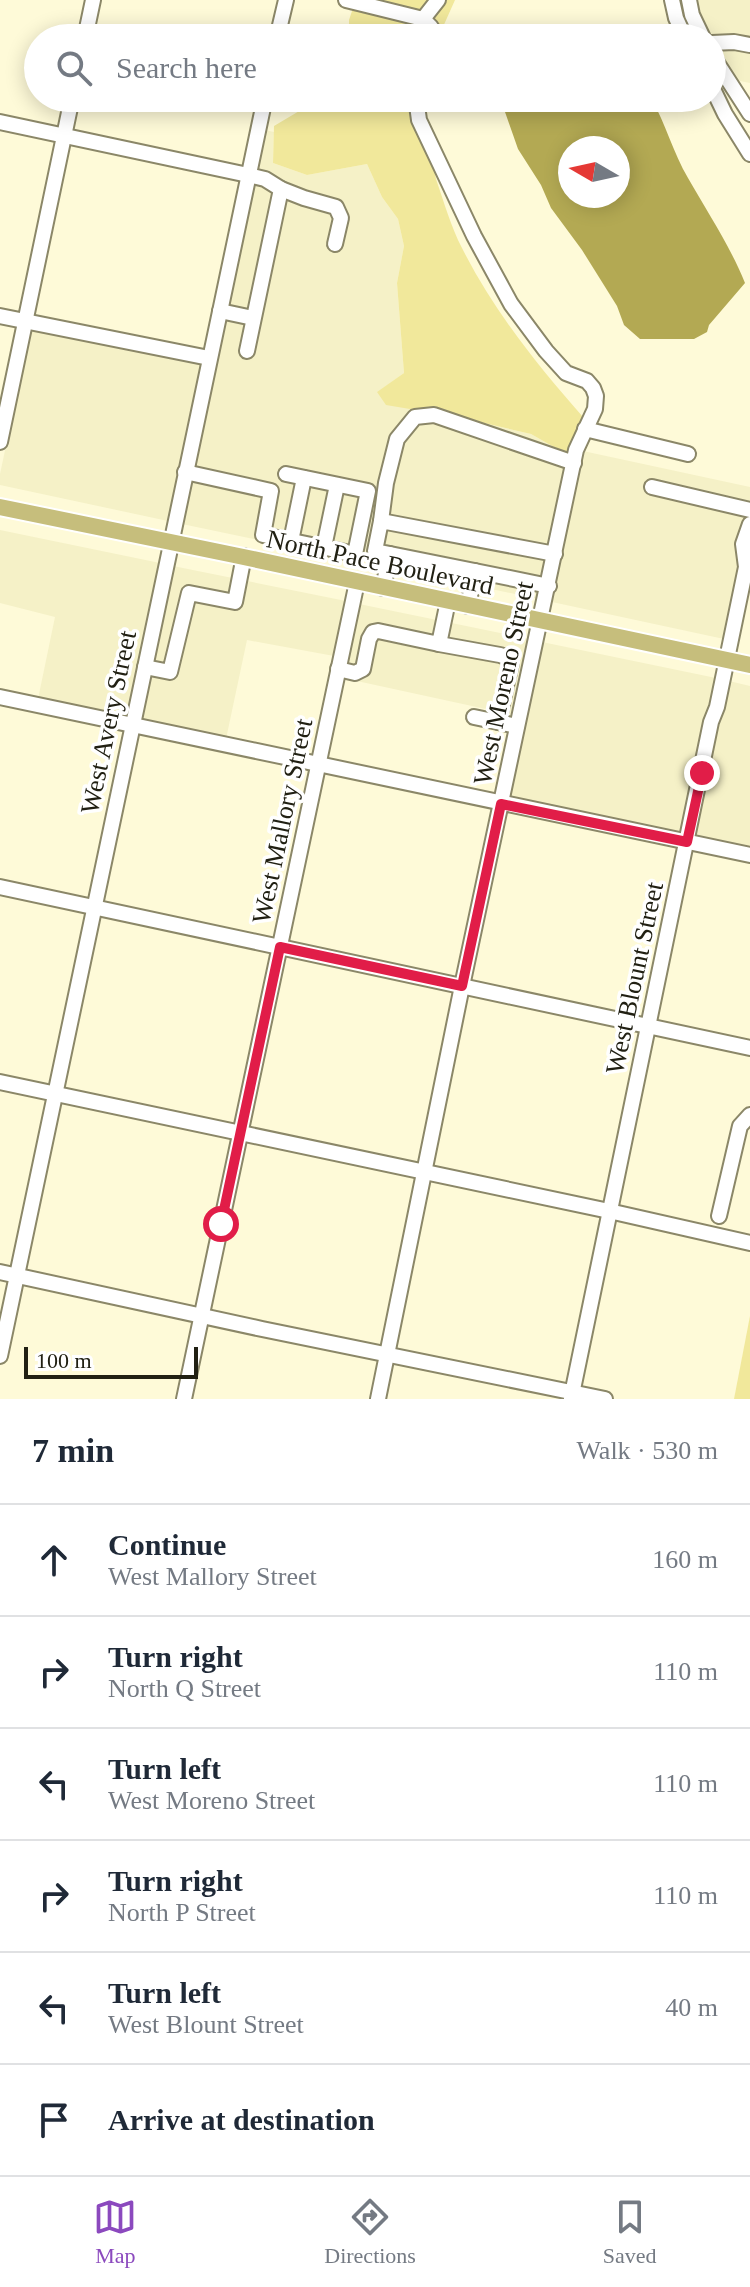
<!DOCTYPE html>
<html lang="en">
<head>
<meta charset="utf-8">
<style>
	:root { --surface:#fff; --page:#f6f6f7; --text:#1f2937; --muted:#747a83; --line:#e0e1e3; --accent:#8b49be }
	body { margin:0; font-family:Georgia,serif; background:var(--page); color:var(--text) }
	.compass { position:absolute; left:558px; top:136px; width:72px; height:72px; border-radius:50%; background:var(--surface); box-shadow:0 4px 20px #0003; rotate:279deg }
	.scale { position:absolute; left:24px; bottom:20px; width:174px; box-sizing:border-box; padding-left:8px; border:4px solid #212013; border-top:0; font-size:22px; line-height:28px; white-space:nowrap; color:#212013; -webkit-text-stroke:6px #fff; paint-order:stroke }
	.stop { position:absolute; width:24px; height:24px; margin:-18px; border:6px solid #e11d48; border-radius:50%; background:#fff }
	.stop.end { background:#e11d48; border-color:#fff; box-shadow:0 2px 8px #0008 }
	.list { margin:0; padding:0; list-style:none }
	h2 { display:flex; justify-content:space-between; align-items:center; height:104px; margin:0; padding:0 32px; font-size:34px }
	h2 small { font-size:26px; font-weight:400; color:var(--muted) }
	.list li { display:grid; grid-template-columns:52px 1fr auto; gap:24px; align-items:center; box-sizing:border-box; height:112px; padding:0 32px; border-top:2px solid var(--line) }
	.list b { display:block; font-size:30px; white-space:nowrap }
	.list p { margin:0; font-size:26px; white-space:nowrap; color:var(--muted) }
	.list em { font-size:26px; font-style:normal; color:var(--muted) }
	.icon { flex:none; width:44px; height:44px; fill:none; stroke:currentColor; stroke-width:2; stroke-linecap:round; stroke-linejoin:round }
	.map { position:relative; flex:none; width:750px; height:1399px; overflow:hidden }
	.search { position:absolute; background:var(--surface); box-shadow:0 4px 20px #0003; left:24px; right:24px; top:24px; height:88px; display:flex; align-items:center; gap:20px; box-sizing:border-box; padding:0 28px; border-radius:44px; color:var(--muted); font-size:30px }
	.sheet { height:776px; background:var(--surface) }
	nav { display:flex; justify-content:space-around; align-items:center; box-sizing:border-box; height:112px; border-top:2px solid var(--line); background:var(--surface); font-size:22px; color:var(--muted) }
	nav a { display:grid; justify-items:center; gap:4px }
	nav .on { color:var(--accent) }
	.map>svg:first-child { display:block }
	.built { fill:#f5f1c7 }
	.green { fill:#f1e89b }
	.water { fill:#b3a953; fill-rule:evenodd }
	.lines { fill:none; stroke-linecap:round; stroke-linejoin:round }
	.minor-casing { stroke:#8b8768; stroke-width:18 }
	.major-casing { stroke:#fff; stroke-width:20 }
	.minor { stroke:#fff; stroke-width:14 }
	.major { stroke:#c6be7c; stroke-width:16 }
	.route { stroke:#e11d48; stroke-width:10 }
	.labels { text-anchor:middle; stroke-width:7; stroke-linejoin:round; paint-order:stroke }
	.street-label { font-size:26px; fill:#212013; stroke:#fff }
</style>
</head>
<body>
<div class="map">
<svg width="750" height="1399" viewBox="0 0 750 1399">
	<rect width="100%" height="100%" fill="#fefad8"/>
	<g class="built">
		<polygon points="695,0 750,0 750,83 735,80 710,38 699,13"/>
		<polygon points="265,130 274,132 273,163 307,175 367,164 382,197 398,219 404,246 397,283 404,373 378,392 458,417 531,434 568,455 539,599 182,524"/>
		<polygon points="31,328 201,363 168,521 0,485 0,474"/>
		<polygon points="583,451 750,487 750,501 737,542 739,569 724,639 552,602"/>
		<polygon points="0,530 160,563 127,718 38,699 55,617 0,603"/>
		<polygon points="173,566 346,601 334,656 247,640 226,739 140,721"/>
		<polygon points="359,604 529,639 513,715 343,678"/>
		<polygon points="542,642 716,678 705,721 682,835 509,799"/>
		<polygon points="729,681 750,686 750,849 695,837 718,724"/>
	</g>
	<g class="green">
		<polygon points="372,0 455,0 438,38 438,27"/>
		<polygon points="353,8 422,26 425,33 422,38 349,38 349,20"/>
		<path d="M329,98H409C410,128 433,150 436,179C444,202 451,227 462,248C493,310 538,366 583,417L568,455L531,434L458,417L386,405L377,392L404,373L397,283L404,246L398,219L382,197L367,164L307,175L273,163L274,126L306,107Z"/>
		<polygon points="750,1316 750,1399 734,1399"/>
	</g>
	<g class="water">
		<polygon points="568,28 594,28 606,38 546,38"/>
		<path d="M506,98H651C666,124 673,153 688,178C708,213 730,246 745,283L709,325L707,332L694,339H640L624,325L617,306L582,250L551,208L541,185L518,149L505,112ZM570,148H618V196H570Z"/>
	</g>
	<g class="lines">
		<defs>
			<g id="minor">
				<polyline points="346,0 423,19 431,27 430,38"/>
				<polyline points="672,0 676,18 685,38"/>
				<polyline points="689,0 692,15 703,38"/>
				<polyline points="423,19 438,0"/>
				<polyline points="85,38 93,0"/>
				<polyline points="277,38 286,0"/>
				<polyline points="712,43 734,42 750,45"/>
				<polyline points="712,55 750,114"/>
				<polyline points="712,87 725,114 750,154"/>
				<polyline points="0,122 248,175 265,179 281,189 247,351"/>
				<polyline points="281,189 304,198 336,207 341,218 335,244"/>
				<polyline points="220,311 253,318"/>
				<polyline points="0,316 209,358"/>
				<polyline points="585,429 688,454"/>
				<polyline points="0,442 72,98"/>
				<polyline points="185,472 271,491 263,535 355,554 368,491 286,474"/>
				<polyline points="652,487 750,510"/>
				<polyline points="381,521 386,483 397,439 415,417 434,415 574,463"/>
				<polyline points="291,541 304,478"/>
				<polyline points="324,547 337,485"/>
				<polyline points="390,554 375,551 381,521 555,554"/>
				<polyline points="383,588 390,554 549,586"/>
				<polyline points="468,606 475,571"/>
				<polyline points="439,644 500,655 509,658 511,663 498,722 517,726"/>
				<polyline points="145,667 170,672 189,593 235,602 244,556"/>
				<polyline points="338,669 355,673 363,669 369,639 373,632 378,631 439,644 448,601"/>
				<polyline points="0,697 750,855"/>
				<polyline points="474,717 498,722"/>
				<polyline points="0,887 750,1048"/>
				<polyline points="0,1082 609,1211 750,1243"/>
				<polyline points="719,1216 740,1126 750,1115"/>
				<polyline points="0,1272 262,1329 605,1399"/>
				<polyline points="0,1356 265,98"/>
				<polyline points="184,1399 357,582"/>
				<polyline points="378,1399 462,986 576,450 595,409 596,396 593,388 587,381 566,373 546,351 511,304 474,236 419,120 416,98"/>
				<polyline points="571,1399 711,722 717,707 746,567 743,544 750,524"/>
			</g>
			<polyline id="major" points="0,507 234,555 750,665"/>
		</defs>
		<use href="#minor" class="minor-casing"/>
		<use href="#major" class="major-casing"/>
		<use href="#minor" class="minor"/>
		<use href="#major" class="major"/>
	</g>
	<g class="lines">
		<polyline class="route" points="221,1224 280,947 462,986 501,804 687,842 702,773"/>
	</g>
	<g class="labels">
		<g class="street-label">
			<text transform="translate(380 562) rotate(12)" y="9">North Pace Boulevard</text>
			<text transform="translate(503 683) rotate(-78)" y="9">West Moreno Street</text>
			<text transform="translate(108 722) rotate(-78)" y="9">West Avery Street</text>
			<text transform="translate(282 821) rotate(-78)" y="9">West Mallory Street</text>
			<text transform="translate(634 978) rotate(-78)" y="9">West Blount Street</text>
		</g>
	</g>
</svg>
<svg class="compass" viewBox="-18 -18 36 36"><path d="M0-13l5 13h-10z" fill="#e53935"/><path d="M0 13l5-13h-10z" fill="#747a83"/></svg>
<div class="scale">100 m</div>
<div class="stop" style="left:221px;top:1224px"></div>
<div class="stop end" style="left:702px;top:773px"></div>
<div class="search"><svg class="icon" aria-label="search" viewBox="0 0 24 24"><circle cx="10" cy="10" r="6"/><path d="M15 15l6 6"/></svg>Search here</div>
</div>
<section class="sheet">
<h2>7 min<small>Walk · 530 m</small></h2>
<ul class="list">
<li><svg class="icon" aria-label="ahead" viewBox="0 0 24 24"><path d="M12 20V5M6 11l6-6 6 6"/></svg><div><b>Continue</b><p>West Mallory Street</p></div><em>160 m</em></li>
<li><svg class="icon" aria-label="right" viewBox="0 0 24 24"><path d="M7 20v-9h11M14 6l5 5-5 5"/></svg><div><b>Turn right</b><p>North Q Street</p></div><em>110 m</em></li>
<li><svg class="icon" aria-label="left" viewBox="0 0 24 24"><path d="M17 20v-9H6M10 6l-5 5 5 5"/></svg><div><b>Turn left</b><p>West Moreno Street</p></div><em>110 m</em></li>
<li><svg class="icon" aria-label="right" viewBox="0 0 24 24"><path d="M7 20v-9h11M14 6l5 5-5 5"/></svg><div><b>Turn right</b><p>North P Street</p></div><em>110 m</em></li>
<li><svg class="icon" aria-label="left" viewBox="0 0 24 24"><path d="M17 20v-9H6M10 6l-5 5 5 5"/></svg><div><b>Turn left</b><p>West Blount Street</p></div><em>40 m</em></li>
<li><svg class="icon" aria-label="arrive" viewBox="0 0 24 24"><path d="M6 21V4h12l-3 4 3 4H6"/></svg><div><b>Arrive at destination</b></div></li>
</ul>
</section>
<nav>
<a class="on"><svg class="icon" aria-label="map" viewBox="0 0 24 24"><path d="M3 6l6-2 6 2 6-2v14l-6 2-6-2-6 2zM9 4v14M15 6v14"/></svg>Map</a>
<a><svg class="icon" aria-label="directions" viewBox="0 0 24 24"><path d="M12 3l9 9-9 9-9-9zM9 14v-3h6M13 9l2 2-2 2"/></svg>Directions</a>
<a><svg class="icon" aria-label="saved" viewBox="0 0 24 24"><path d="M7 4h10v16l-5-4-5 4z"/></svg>Saved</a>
</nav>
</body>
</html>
